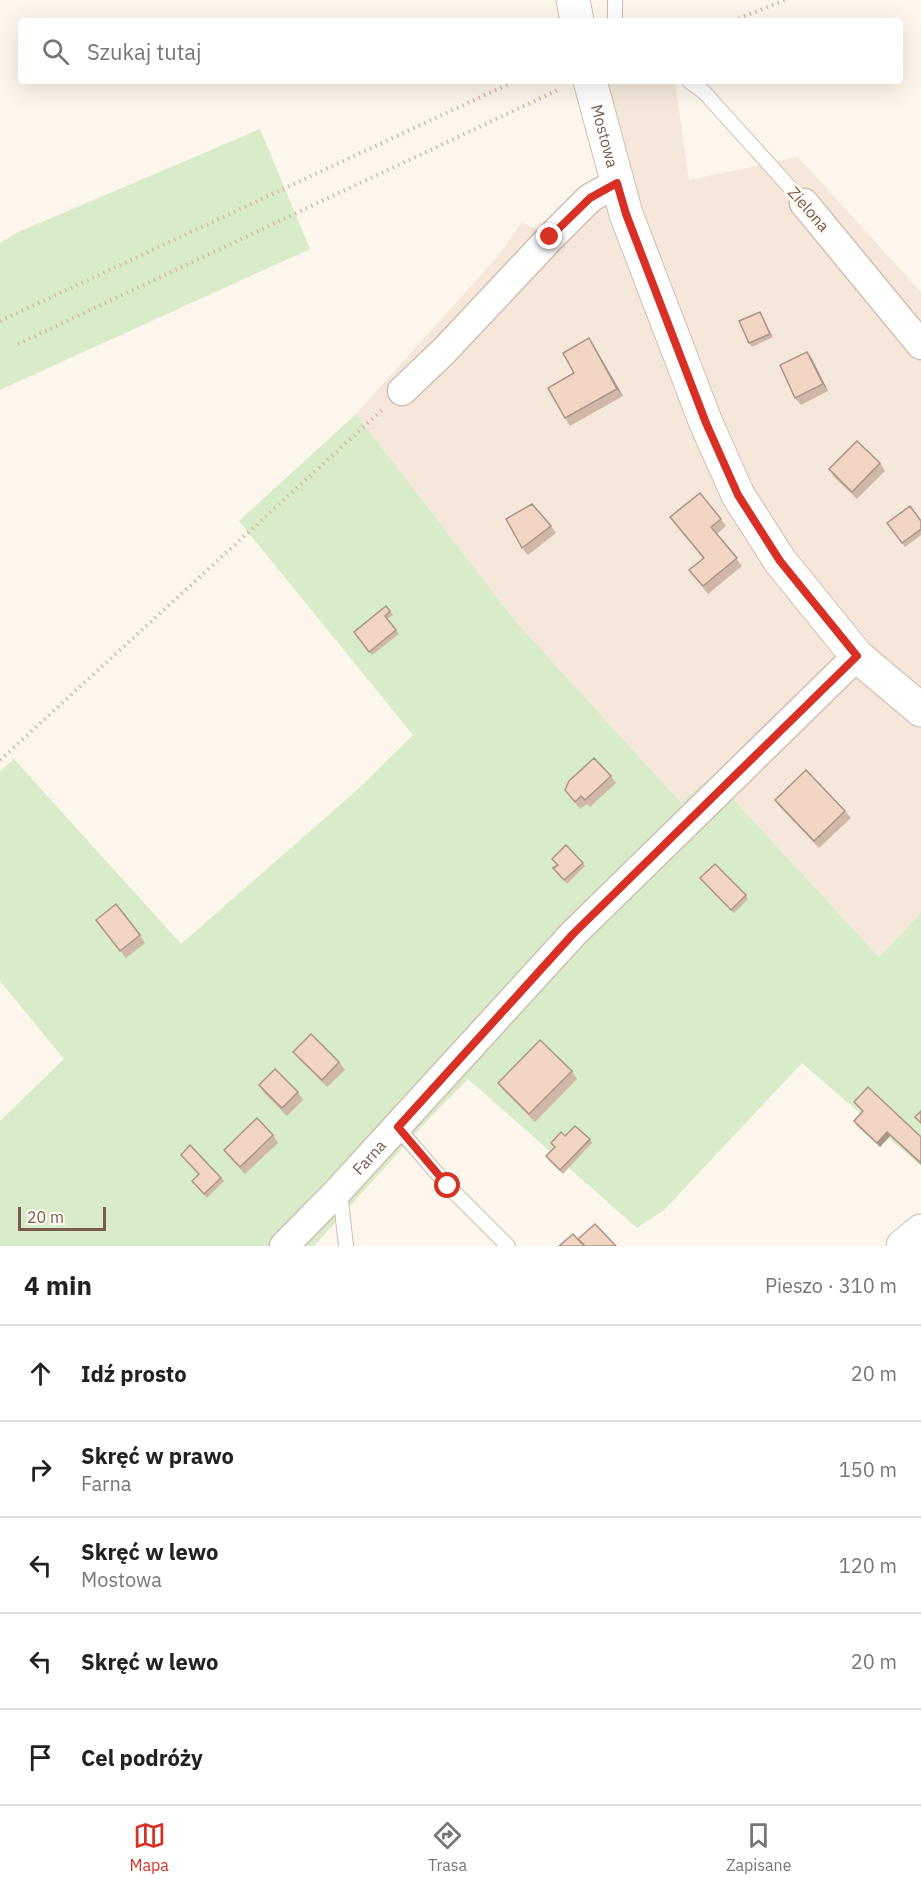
<!DOCTYPE html>
<html lang="pl">
<head>
<meta charset="utf-8">
<style>
	:root { --surface:#fff; --page:#f2f2f2; --text:#222; --muted:#767676; --line:#e0e0e0; --accent:#d93025 }
	body { margin:0; font-family:"IBM Plex Sans",sans-serif; background:var(--page); color:var(--text) }
	.scale { position:absolute; left:18px; bottom:15px; width:88px; box-sizing:border-box; padding-left:6px; border:3px solid #7a5c4d; border-top:0; font-size:16px; line-height:21px; white-space:nowrap; color:#7a5c4d; -webkit-text-stroke:4px #fffaf3; paint-order:stroke }
	.stop { position:absolute; width:18px; height:18px; margin:-14px; border:4px solid #d93025; border-radius:50%; background:#fff }
	.stop.end { background:#d93025; border-color:#fff; box-shadow:0 2px 6px #0008 }
	.list { margin:0; padding:0; list-style:none }
	h2 { display:flex; justify-content:space-between; align-items:center; height:78px; margin:0; padding:0 24px; font-size:26px }
	h2 small { font-size:20px; font-weight:400; color:var(--muted) }
	.list li { display:grid; grid-template-columns:39px 1fr auto; gap:18px; align-items:center; box-sizing:border-box; height:96px; padding:0 24px; border-top:2px solid var(--line) }
	.list b { display:block; font-size:22px; white-space:nowrap }
	.list p { margin:0; font-size:20px; white-space:nowrap; color:var(--muted) }
	.list em { font-size:20px; font-style:normal; color:var(--muted) }
	.icon { flex:none; width:33px; height:33px; fill:none; stroke:currentColor; stroke-width:2; stroke-linecap:round; stroke-linejoin:round }
	.map { position:relative; flex:none; width:921px; height:1246px; overflow:hidden }
	.search { position:absolute; background:var(--surface); box-shadow:0 6px 24px #0002; left:18px; right:18px; top:18px; height:66px; display:flex; align-items:center; gap:15px; box-sizing:border-box; padding:0 21px; border-radius:6px; color:var(--muted); font-size:22px }
	.sheet { height:558px; background:var(--surface) }
	nav { display:flex; justify-content:space-around; align-items:center; box-sizing:border-box; height:84px; border-top:2px solid var(--line); background:var(--surface); font-size:16px; color:var(--muted) }
	nav a { display:grid; justify-items:center; gap:3px }
	nav .on { color:var(--accent) }
	.map>svg:first-child { display:block }
	.residential { fill:#f5e8da }
	.green { fill:#d8ecc9 }
	.lines { fill:none; stroke-linecap:round; stroke-linejoin:round }
	.service-casing { stroke:#d1beb0; stroke-width:16 }
	.minor-casing { stroke:#d1beb0; stroke-width:31 }
	.tertiary-casing { stroke:#d1beb0; stroke-width:35 }
	.path { stroke:#d9b8a5; stroke-width:4; stroke-dasharray:1.5 4.5; stroke-linecap:butt }
	.service { stroke:#fff; stroke-width:14 }
	.minor { stroke:#fff; stroke-width:28 }
	.tertiary { stroke:#fff; stroke-width:33 }
	.wall { fill:#d1b7a8 }
	.shaded-wall { fill:#aa9588 }
	.building { fill:#f3d5c3; stroke:#aa9588; stroke-width:1.5 }
	.route { stroke:#d93025; stroke-width:8 }
	.labels { text-anchor:middle; stroke-width:6; stroke-linejoin:round; paint-order:stroke }
	.street-label { font-size:16px; fill:#7a5c4d; stroke:#fffaf3 }
</style>
</head>
<body>
<div class="map">
<svg width="921" height="1246" viewBox="0 0 921 1246">
	<rect width="100%" height="100%" fill="#fdf6ec"/>
	<polygon class="residential" points="590,81 675,81 689,180 798,157 921,292 921,913 879,957 712,776 681,804 516,622 356,414 497,257 522,222 551,237 617,183"/>
	<g class="green">
		<polygon points="260,129 310,249 0,390 0,243 16,233"/>
		<polygon points="356,414 516,622 681,803 712,776 879,957 921,913 921,1166 802,1063 664,1210 637,1228 468,1079 426,1122 314,1246 0,1246 0,1121 64,1059 0,981 0,771 14,759 181,944 356,791 413,735 239,521"/>
	</g>
	<g class="lines">
		<defs>
			<g id="service">
				<polyline points="615,21 615,0"/>
				<polyline points="689,81 704,92 804,203"/>
				<polyline points="397,1127 448,1186 508,1246"/>
				<polyline points="340,1192 346,1246"/>
			</g>
			<g id="minor">
				<polyline points="804,203 921,345"/>
				<polyline points="402,391 444,351 551,237 590,198 617,183"/>
				<path id="s1" d="M284,1246L339,1190L573,934L857,656"/>
			</g>
			<g id="tertiary">
				<polyline points="573,0 577,21"/>
				<path id="s2" d="M590,81L626,214L706,423L738,495L780,561L857,656L921,710"/>
				<polyline points="903,1246 921,1231"/>
			</g>
		</defs>
		<use href="#service" class="service-casing"/>
		<use href="#minor" class="minor-casing"/>
		<use href="#tertiary" class="tertiary-casing"/>
		<g class="path">
			<polyline points="733,21 785,0"/>
			<polyline points="0,321 515,81"/>
			<polyline points="18,344 560,89"/>
			<polyline points="0,760 382,410"/>
		</g>
		<use href="#service" class="service"/>
		<use href="#minor" class="minor"/>
		<use href="#tertiary" class="tertiary"/>
	</g>
	<g class="wall">
		<polygon points="760,312 773,337 752,347 749,343"/>
		<polygon points="589,338 594,346 623,396 570,426 565,418 574,373"/>
		<polygon points="807,352 812,359 828,391 801,405 795,398"/>
		<polygon points="880,463 885,471 857,499 834,477 829,469"/>
		<polygon points="670,517 721,519 726,526 717,534 742,566 708,594 689,570 703,558"/>
		<polygon points="921,521 921,535 905,547 887,523"/>
		<polygon points="551,526 556,533 528,555 522,548"/>
		<polygon points="386,606 393,615 387,619 399,634 372,655 354,632"/>
		<polygon points="611,776 616,783 590,807 587,804 580,809 565,790"/>
		<polygon points="775,800 845,811 851,818 819,848 780,807"/>
		<polygon points="552,859 583,863 585,866 567,884 553,868 557,865"/>
		<polygon points="700,878 746,895 748,899 734,913"/>
		<polygon points="96,920 140,935 145,943 126,958"/>
		<polygon points="293,1052 339,1062 345,1070 327,1087 299,1059"/>
		<polygon points="572,1071 577,1079 535,1122 503,1090 498,1083"/>
		<polygon points="259,1085 298,1092 303,1100 287,1116 264,1093"/>
		<polygon points="854,1102 921,1137 921,1165 890,1136 880,1147 856,1125 854,1121 863,1112"/>
		<polygon points="273,1135 278,1143 245,1174 229,1157 224,1150"/>
		<polygon points="565,1136 590,1139 592,1143 563,1174 549,1160 546,1156 555,1148 551,1143"/>
		<polygon points="181,1155 221,1178 224,1181 207,1198 192,1181 199,1174"/>
	</g>
	<g class="shaded-wall">
		<polygon points="589,338 594,346 623,396 617,389"/>
		<polygon points="807,352 812,359 828,391 823,384"/>
		<polygon points="887,1132 890,1136 880,1147 877,1143"/>
	</g>
	<g class="building">
		<polygon points="760,312 770,334 749,343 739,321"/>
		<polygon points="589,338 617,389 565,418 548,388 574,373 563,353"/>
		<polygon points="807,352 823,384 795,398 780,365"/>
		<polygon points="857,441 880,463 852,492 829,469"/>
		<polygon points="700,493 721,519 711,527 737,558 703,586 689,570 704,558 670,517"/>
		<polygon points="532,504 551,526 522,548 506,519"/>
		<polygon points="910,506 921,521 921,529 902,543 887,523"/>
		<polygon points="386,606 390,611 385,616 396,630 369,652 354,632"/>
		<polygon points="594,758 611,776 585,800 581,796 575,802 565,790 569,781"/>
		<polygon points="806,770 845,811 814,841 775,800"/>
		<polygon points="566,845 583,863 564,880 553,868 558,865 552,859"/>
		<polygon points="715,864 746,895 731,910 700,878"/>
		<polygon points="116,904 140,935 120,951 96,920"/>
		<polygon points="311,1034 339,1062 322,1080 293,1052"/>
		<polygon points="540,1040 572,1071 529,1114 498,1083"/>
		<polygon points="275,1069 298,1092 282,1108 259,1085"/>
		<polygon points="868,1087 921,1137 921,1163 887,1132 877,1143 854,1121 863,1111 854,1102"/>
		<polygon points="921,1111 921,1123 915,1117"/>
		<polygon points="257,1118 273,1135 240,1167 224,1150"/>
		<polygon points="575,1126 590,1139 560,1170 546,1156 555,1147 551,1143 561,1132 565,1136"/>
		<polygon points="190,1145 221,1178 204,1194 192,1181 199,1174 181,1155"/>
		<polygon points="595,1224 616,1246 585,1246 578,1239"/>
		<polygon points="573,1234 584,1246 559,1246"/>
	</g>
	<g class="lines">
		<polyline class="route" points="448,1186 398,1127 573,934 857,656 780,561 738,495 706,423 626,214 617,183 590,198 550,237"/>
	</g>
	<g class="labels">
		<g class="street-label">
			<text dy="6" stroke="none"><textPath href="#s2" startOffset="57">Mostowa</textPath></text>
			<text transform="translate(809 209) rotate(49)" y="6">Zielona</text>
			<text dy="6" stroke="none"><textPath href="#s1" startOffset="123">Farna</textPath></text>
		</g>
	</g>
</svg>
<div class="scale">20 m</div>
<div class="stop" style="left:448px;top:1186px"></div>
<div class="stop end" style="left:550px;top:237px"></div>
<div class="search"><svg class="icon" aria-label="search" viewBox="0 0 24 24"><circle cx="10" cy="10" r="6"/><path d="M15 15l6 6"/></svg>Szukaj tutaj</div>
</div>
<section class="sheet">
<h2>4 min<small>Pieszo · 310 m</small></h2>
<ul class="list">
<li><svg class="icon" aria-label="ahead" viewBox="0 0 24 24"><path d="M12 20V5M6 11l6-6 6 6"/></svg><div><b>Idź prosto</b></div><em>20 m</em></li>
<li><svg class="icon" aria-label="right" viewBox="0 0 24 24"><path d="M7 20v-9h11M14 6l5 5-5 5"/></svg><div><b>Skręć w prawo</b><p>Farna</p></div><em>150 m</em></li>
<li><svg class="icon" aria-label="left" viewBox="0 0 24 24"><path d="M17 20v-9H6M10 6l-5 5 5 5"/></svg><div><b>Skręć w lewo</b><p>Mostowa</p></div><em>120 m</em></li>
<li><svg class="icon" aria-label="left" viewBox="0 0 24 24"><path d="M17 20v-9H6M10 6l-5 5 5 5"/></svg><div><b>Skręć w lewo</b></div><em>20 m</em></li>
<li><svg class="icon" aria-label="arrive" viewBox="0 0 24 24"><path d="M6 21V4h12l-3 4 3 4H6"/></svg><div><b>Cel podróży</b></div></li>
</ul>
</section>
<nav>
<a class="on"><svg class="icon" aria-label="map" viewBox="0 0 24 24"><path d="M3 6l6-2 6 2 6-2v14l-6 2-6-2-6 2zM9 4v14M15 6v14"/></svg>Mapa</a>
<a><svg class="icon" aria-label="directions" viewBox="0 0 24 24"><path d="M12 3l9 9-9 9-9-9zM9 14v-3h6M13 9l2 2-2 2"/></svg>Trasa</a>
<a><svg class="icon" aria-label="saved" viewBox="0 0 24 24"><path d="M7 4h10v16l-5-4-5 4z"/></svg>Zapisane</a>
</nav>
</body>
</html>
